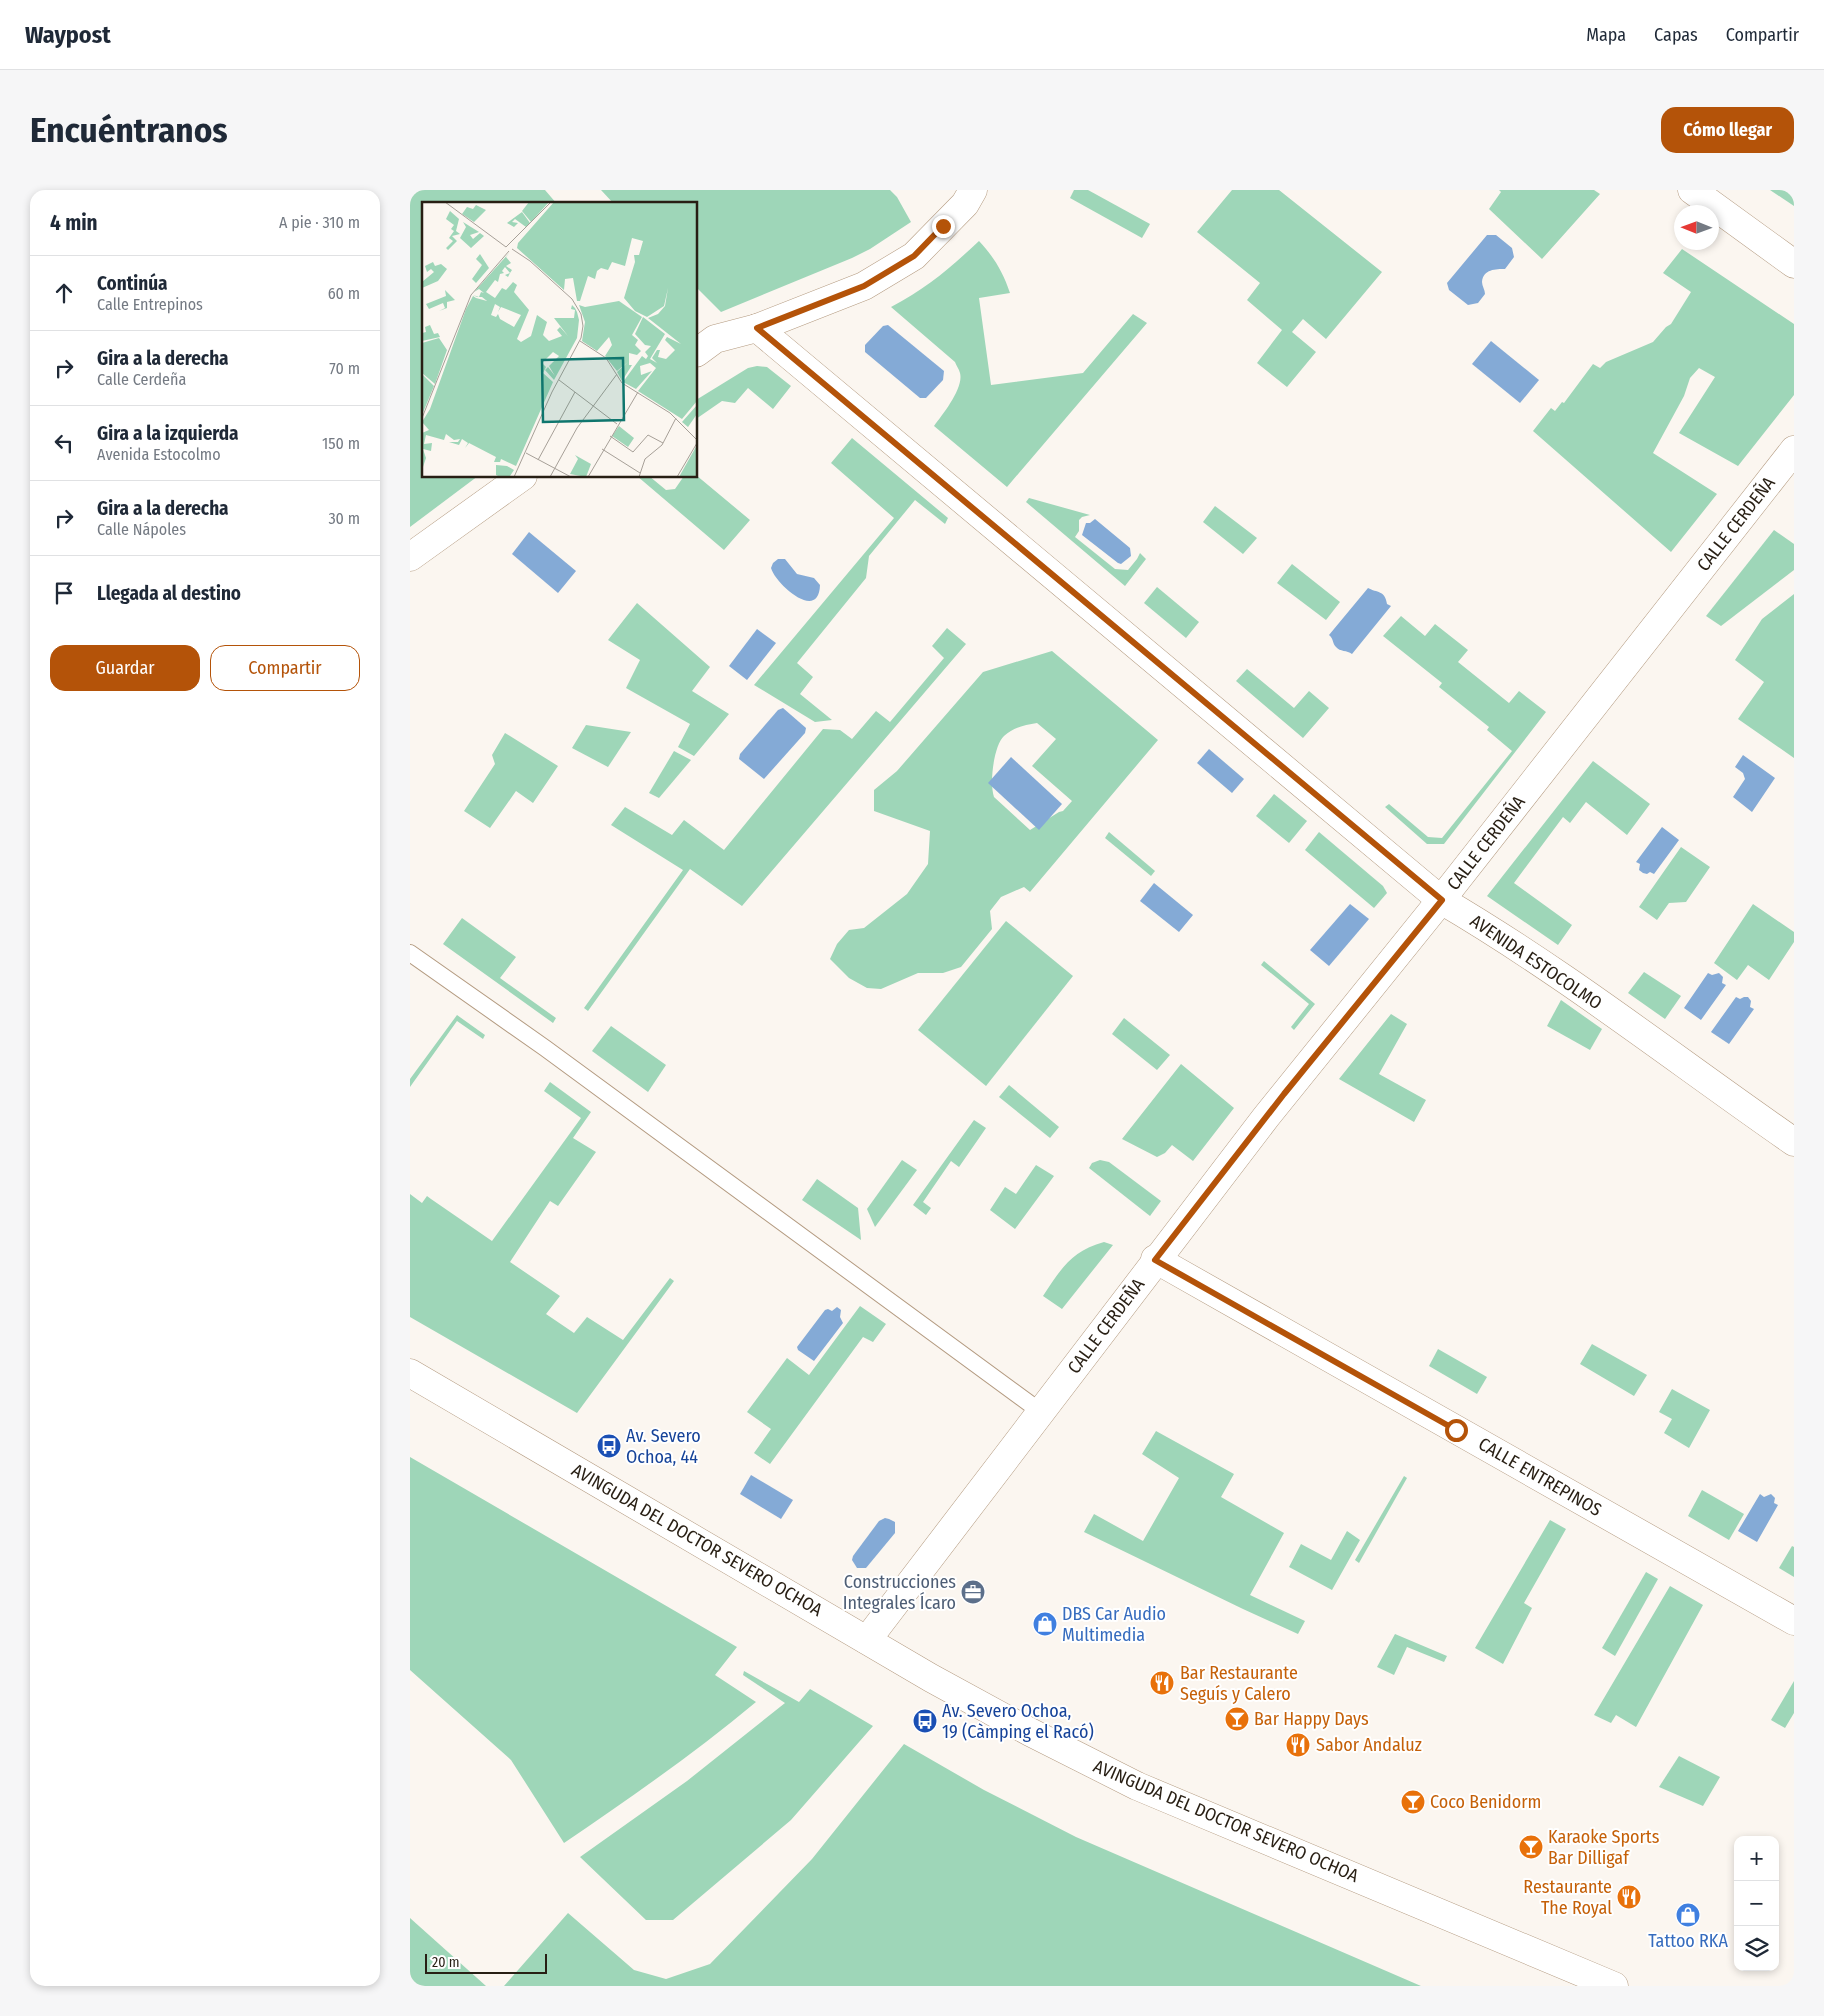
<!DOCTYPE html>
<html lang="es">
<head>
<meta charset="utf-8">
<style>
	:root { --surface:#fff; --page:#f6f6f7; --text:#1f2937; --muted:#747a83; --line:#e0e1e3; --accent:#b45309 }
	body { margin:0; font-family:"Fira Sans Condensed",sans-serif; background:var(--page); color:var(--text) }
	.controls { position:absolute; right:15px; bottom:15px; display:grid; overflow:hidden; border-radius:10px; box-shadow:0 2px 8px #0003 }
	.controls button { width:45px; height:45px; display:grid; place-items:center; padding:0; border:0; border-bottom:1px solid var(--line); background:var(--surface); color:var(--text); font:25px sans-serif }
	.compass { position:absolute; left:1264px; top:15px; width:45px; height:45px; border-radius:50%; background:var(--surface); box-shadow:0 2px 8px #0003; rotate:271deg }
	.scale { position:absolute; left:15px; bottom:12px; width:122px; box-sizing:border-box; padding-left:5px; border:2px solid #281f14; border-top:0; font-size:14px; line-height:18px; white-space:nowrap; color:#281f14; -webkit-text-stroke:4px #fff; paint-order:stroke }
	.stop { position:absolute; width:15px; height:15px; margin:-11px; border:4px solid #b45309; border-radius:50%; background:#fff }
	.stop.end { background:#b45309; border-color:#fff; box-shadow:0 1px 5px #0008 }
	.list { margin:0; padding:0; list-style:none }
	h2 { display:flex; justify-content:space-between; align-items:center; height:65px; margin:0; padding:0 20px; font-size:21px }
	h2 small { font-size:16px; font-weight:400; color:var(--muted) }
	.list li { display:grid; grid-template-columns:32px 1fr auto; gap:15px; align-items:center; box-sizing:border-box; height:75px; padding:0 20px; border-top:1px solid var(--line) }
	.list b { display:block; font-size:19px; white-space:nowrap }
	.list p { margin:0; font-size:16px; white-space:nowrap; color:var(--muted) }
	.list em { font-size:16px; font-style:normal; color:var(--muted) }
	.actions { display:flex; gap:10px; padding:15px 20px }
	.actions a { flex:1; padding:11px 0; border:1px solid var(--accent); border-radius:15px; text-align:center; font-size:18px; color:var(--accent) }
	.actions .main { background:var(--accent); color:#fff }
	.icon { flex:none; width:28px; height:28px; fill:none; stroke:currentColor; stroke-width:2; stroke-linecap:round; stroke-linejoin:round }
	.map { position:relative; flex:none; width:1384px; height:1796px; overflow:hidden; border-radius:15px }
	header { display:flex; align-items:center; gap:30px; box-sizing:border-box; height:70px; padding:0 25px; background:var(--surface); border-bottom:1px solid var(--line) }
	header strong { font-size:24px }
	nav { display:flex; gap:28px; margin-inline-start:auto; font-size:18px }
	.intro { display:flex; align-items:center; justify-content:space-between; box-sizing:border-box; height:120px; padding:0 30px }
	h1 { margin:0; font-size:35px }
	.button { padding:12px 22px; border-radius:15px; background:var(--accent); color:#fff; font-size:18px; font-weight:700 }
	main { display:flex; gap:30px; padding:0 30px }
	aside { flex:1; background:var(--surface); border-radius:15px; box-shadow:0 2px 8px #0003 }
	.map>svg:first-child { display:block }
	.green { fill:#9ed6b8; fill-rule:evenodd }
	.water { fill:#84aad6 }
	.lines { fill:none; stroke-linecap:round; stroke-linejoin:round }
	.lane-casing { stroke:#b49b81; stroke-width:18 }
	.street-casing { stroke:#b49b81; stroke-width:29 }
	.secondary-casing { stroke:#b49b81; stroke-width:29 }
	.lane { stroke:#fff; stroke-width:16 }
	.street { stroke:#fff; stroke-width:28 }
	.secondary { stroke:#fff; stroke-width:28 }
	.route { stroke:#b45309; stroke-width:6 }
	.labels { text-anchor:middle; stroke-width:4; stroke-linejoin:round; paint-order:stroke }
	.street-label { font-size:18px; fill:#281f14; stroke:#fff }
	.transit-label { font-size:18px; fill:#164399; stroke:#fff; text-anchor:start }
	.service-label { font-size:18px; fill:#4e5e75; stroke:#fff; text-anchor:end }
	.shop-label { font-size:18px; fill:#366cbe; stroke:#fff; text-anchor:start }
	.food-label { font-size:18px; fill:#c56008; stroke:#fff; text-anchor:start }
	.inset-road { fill:none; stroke:#a7a098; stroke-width:1 }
	.view { fill:#0f766e; fill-opacity:0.15; stroke:#0f766e; stroke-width:2.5 }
	.inset-edge { fill:none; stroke:#281f14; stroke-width:2.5 }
</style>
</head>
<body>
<header>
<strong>Waypost</strong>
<nav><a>Mapa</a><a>Capas</a><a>Compartir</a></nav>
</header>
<div class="intro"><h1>Encuéntranos</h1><a class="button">Cómo llegar</a></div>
<main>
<aside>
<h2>4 min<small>A pie · 310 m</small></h2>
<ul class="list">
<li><svg class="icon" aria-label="ahead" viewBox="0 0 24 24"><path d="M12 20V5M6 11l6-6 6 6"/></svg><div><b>Continúa</b><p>Calle Entrepinos</p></div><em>60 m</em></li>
<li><svg class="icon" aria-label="right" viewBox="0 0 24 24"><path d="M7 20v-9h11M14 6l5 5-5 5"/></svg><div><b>Gira a la derecha</b><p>Calle Cerdeña</p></div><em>70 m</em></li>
<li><svg class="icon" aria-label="left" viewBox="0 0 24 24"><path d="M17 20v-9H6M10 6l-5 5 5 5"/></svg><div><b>Gira a la izquierda</b><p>Avenida Estocolmo</p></div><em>150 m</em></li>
<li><svg class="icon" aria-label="right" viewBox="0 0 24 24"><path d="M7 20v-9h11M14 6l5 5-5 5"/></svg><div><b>Gira a la derecha</b><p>Calle Nápoles</p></div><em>30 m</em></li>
<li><svg class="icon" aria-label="arrive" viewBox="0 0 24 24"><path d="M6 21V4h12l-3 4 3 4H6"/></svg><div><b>Llegada al destino</b></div></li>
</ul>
<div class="actions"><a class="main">Guardar</a><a>Compartir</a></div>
</aside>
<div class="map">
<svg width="1384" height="1796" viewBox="0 0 1384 1796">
	<rect width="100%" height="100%" fill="#fbf6f0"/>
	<g class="green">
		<polygon points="0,0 135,0 147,14 14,14 14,286 68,286 0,337"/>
		<polygon points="191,0 480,0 487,7 501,32 460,59 442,68 311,122 286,97 286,14 204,14"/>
		<polygon points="664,0 678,0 740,34 732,48 660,8"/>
		<polygon points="822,0 869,0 972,82 916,149 893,129 882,142 906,162 877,197 847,173 872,140 837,110 850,93 787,42"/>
		<polygon points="1089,0 1184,0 1190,4 1132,69 1079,19 1091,2"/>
		<polygon points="1360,0 1384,0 1384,16"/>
		<path d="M569,51C584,67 593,82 600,103L569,108L581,195L673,183L723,124L737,133L597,297L524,236C533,224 554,198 550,183C549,179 546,175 545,172L481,117C517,98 539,79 569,51Z"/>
		<polygon points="1272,59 1384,134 1384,205 1328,276 1269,243 1305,187 1289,178 1280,188 1274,206 1243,263 1307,304 1261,362 1123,241 1141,218 1145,221 1152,212 1154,213 1183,174 1190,178 1196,172 1243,152 1256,137 1261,134 1281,102 1253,83"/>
		<polygon points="347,176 357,177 381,196 363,219 338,198 325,213 312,211 286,229 286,210 338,178"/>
		<polygon points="442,248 538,328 535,334 505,310 459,366 456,388 387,473 403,487 390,504 422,530 405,532 344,495 484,328 421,273"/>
		<polygon points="286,285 340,330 314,360 227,286 239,286 256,300 265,299 274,286 286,286"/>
		<polygon points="619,308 680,325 672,327 669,330 669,341 665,347 705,379 718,380 727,369 730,363 736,369 715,396 616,312"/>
		<polygon points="805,316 847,348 833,364 793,332"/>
		<polygon points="1364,340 1384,354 1384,380 1311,436 1296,426"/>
		<polygon points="882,374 930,412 916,430 867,393"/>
		<polygon points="747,397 789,432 776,448 734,413"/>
		<polygon points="1384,404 1384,568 1328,529 1354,492 1325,470 1352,429"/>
		<polygon points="227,413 300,477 282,501 319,524 284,566 268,557 280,534 216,498 230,470 198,450"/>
		<polygon points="991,426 1015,446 1025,434 1058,460 1048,472 1099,513 1109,501 1136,522 1034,654 1017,654 975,617 979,614 1018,647 1032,648 1102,561 1077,540 1079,537 1029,497 1032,493 973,446"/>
		<polygon points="537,438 556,454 332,716 280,679 178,821 174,818 273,680 201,635 215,617 262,645 274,630 314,660 413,539 430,540 442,549 466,521 480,532 534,468 522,456"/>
		<path d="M642,461L748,550L620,702L614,697L591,707L580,721L582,739L551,777L533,783H508L471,799L457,798L439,788L420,769L427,754L439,740L454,738L497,704L518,674L520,641L464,621V600L487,581L573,482ZM627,533L646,549L622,576L662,611L653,621L649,622L620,640L584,607C579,593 584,555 594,546C604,537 615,535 627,533Z"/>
		<polygon points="837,479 884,518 899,501 919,518 893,548 826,491"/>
		<polygon points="176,535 221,542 198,577 162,558"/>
		<polygon points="95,543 148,576 123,613 106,601 80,638 54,621 85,574 82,565"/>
		<polygon points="264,561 281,570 249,608 239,603"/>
		<polygon points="1183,571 1240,614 1217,645 1176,612 1160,633 1153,627 1104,693 1162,735 1148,755 1077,706"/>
		<polygon points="864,604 897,631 879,653 846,626"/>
		<polygon points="699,642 745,681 741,686 695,648"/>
		<polygon points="909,642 973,696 977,703 964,718 895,660"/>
		<polygon points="1271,657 1300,677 1276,712 1259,713 1247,730 1229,717"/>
		<polygon points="1343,714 1384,742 1384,752 1359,790 1338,775 1327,790 1304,773"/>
		<polygon points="52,728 106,767 90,788 146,828 143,833 33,754"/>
		<polygon points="596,731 663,786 576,896 508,840"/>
		<polygon points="854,771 905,814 884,840 881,837 899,814 851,775"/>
		<polygon points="1234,782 1271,806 1255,829 1218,803"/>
		<polygon points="1151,810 1192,839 1180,860 1137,836"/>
		<polygon points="981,824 997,834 969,884 1016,910 1004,932 929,889"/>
		<polygon points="47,825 75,845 73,849 47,831 0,897 0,889"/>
		<polygon points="714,828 760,865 747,880 702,844"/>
		<polygon points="201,836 256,875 238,902 182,861"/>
		<polygon points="771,874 824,918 783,971 762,955 755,963 747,967 712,949"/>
		<polygon points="140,892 181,922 163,948 186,962 148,1016 140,1011 100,1072 150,1106 136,1124 164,1143 177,1127 213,1150 260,1088 264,1091 167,1223 0,1127 0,1004 12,1013 17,1006 21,1009 82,1051 171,928 134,901"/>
		<polygon points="599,895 649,937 640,948 589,907"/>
		<polygon points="564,930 576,938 549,977 541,971 513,1012 521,1018 516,1025 503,1015"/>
		<polygon points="492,970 507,980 465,1037 457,1019"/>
		<polygon points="690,970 699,972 751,1011 740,1026 679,978 682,973"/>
		<polygon points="626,975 644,986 605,1039 580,1020 595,997 606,1004"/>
		<polygon points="407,989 448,1018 451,1050 392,1010"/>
		<path d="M694,1052L703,1055L652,1119L633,1106C651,1079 661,1061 694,1052Z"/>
		<polygon points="450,1116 476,1134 463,1152 453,1147 360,1274 344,1263 361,1239 337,1222 377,1168 399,1185"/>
		<polygon points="1182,1154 1237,1185 1224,1206 1170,1174"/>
		<polygon points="1028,1159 1077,1187 1067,1204 1019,1176"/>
		<polygon points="1262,1199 1300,1220 1279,1258 1254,1243 1262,1229 1249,1222"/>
		<polygon points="746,1241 824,1284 811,1307 874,1343 840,1405 895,1431 888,1444 833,1419 674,1342 684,1324 733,1351 769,1288 732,1264"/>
		<path d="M0,1267L327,1457L305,1485L346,1512C285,1563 220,1608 154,1653L101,1570L0,1480Z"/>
		<polygon points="994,1286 997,1288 949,1373 945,1370"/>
		<polygon points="1292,1300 1334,1324 1319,1350 1278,1326"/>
		<polygon points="1140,1330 1156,1339 1114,1413 1122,1418 1093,1474 1065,1458"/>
		<polygon points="937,1341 950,1350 922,1400 879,1377 891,1354 921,1370"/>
		<polygon points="1382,1356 1384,1357 1384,1387 1369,1378"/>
		<polygon points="1236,1382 1248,1389 1205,1466 1192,1458"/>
		<polygon points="1260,1396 1293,1415 1226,1537 1206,1525 1201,1533 1184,1525"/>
		<polygon points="985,1444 1037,1466 1034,1472 997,1457 984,1485 967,1477"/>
		<polygon points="334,1481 389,1512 400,1499 463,1536 381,1630 263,1730 236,1730 170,1667 277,1591 375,1513 333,1485"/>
		<polygon points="1384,1491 1384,1523 1375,1538 1361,1530"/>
		<polygon points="494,1554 574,1600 666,1647 1011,1796 94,1796 158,1723 224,1780 256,1789 300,1774 402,1669"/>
		<polygon points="1269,1566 1310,1587 1293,1616 1249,1597"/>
		<polygon points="0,1728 76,1796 0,1796"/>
	</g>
	<g class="water">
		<path d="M1077,45H1086L1102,58L1104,67L1095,79C1086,79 1073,79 1072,92C1072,96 1075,100 1075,104L1068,113L1058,115L1039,100L1037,93Z"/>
		<polygon points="478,135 534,181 533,190 516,208 510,208 455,162 455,155 473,136"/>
		<polygon points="1081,151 1129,190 1110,213 1062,174"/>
		<polygon points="685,329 720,358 721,366 711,374 708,373 672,345 676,333 680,333"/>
		<polygon points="119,342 166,381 148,403 102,364"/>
		<path d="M368,369H375L387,384L404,388L410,395C409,432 366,395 361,378L363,373Z"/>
		<path d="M958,398C967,403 975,400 977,414L981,416L942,464C937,460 930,462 926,457C922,453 924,449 919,445Z"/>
		<polygon points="347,439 366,453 337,490 319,476"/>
		<polygon points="373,518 396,538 395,543 354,589 329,569 330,564 368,520"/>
		<polygon points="799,559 834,589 822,603 787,573"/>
		<polygon points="1333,565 1365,588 1342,622 1323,607 1335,589 1333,583 1325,577"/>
		<polygon points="601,567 652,614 629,640 578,593"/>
		<polygon points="1252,637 1269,650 1244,684 1240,682 1237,684 1233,683 1229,680 1230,674 1226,672"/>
		<polygon points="744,693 783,725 769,742 730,711"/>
		<polygon points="940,714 959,729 919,776 900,760"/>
		<polygon points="1298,783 1302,785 1309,783 1313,787 1312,793 1316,795 1291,830 1274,818"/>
		<polygon points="1326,807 1330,809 1334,807 1338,807 1341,811 1340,817 1344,819 1319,854 1301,842"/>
		<polygon points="427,1117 431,1120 430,1127 433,1133 404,1171 388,1160 387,1157 415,1120 418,1119 422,1121"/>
		<polygon points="341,1285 383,1310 371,1329 330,1304"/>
		<polygon points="1350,1304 1354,1307 1361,1304 1365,1308 1364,1313 1368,1315 1347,1352 1328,1341"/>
		<polygon points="475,1328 479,1329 485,1332 485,1343 456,1378 447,1378 442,1370 443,1366 469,1331"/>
	</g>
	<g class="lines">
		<defs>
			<polyline id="lane" points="0,763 135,858 631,1222"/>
			<g id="street">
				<polyline points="1282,0 1384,74"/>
				<path d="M347,138L1031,710C1154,782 1267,871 1384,952"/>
				<polyline points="286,163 305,149 347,138 454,96 504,66 555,14 563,0"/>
				<polyline points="0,367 113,286"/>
				<polyline points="745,1069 1384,1431"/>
				<polyline points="457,1450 856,927 1031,710 1384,260"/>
			</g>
			<polyline id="secondary" points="0,1183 521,1488 620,1542 727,1596 1204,1796"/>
		</defs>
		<use href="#lane" class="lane-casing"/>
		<use href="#street" class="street-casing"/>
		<use href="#secondary" class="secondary-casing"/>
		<use href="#lane" class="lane"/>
		<use href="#street" class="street"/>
		<use href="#secondary" class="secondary"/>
	</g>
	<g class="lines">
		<polyline class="route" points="533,36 504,66 454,96 347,138 1032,710 874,904 745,1070 1046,1240"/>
	</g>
	<defs>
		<symbol id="bus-disc" viewBox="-11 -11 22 22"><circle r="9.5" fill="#1a4fb4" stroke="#fff"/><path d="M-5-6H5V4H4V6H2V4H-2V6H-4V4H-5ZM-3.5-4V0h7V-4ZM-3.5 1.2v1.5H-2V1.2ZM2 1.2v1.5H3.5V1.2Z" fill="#fff"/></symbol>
		<symbol id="office-disc" viewBox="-11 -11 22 22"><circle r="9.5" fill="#5c6f8a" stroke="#fff"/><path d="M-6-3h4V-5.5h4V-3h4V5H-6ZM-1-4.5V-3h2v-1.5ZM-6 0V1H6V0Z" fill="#fff"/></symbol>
		<symbol id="shop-disc" viewBox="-11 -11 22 22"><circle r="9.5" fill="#3f7fe0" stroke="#fff"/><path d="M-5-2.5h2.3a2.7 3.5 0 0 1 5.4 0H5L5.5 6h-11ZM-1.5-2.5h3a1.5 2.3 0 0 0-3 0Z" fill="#fff"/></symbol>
		<symbol id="restaurant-disc" viewBox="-11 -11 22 22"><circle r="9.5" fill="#e8710a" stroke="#fff"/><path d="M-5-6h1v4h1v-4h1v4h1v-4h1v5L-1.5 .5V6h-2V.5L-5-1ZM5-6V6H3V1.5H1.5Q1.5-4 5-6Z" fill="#fff"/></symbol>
		<symbol id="bar-disc" viewBox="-11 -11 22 22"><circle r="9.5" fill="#e8710a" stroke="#fff"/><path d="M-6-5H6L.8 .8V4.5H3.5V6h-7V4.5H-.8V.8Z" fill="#fff"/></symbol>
	</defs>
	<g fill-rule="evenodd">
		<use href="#bus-disc" x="185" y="1242" width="28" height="28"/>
		<use href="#office-disc" x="549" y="1388" width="28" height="28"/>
		<use href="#shop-disc" x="621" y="1420" width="28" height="28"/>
		<use href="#restaurant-disc" x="738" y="1479" width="28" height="28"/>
		<use href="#bar-disc" x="813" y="1515" width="28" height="28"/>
		<use href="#bus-disc" x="501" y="1517" width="28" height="28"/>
		<use href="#restaurant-disc" x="874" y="1541" width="28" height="28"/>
		<use href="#bar-disc" x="989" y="1598" width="28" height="28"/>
		<use href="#bar-disc" x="1107" y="1643" width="28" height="28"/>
		<use href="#restaurant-disc" x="1205" y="1693" width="28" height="28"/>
		<use href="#shop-disc" x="1264" y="1711" width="28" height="28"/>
	</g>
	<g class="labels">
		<g class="street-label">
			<text transform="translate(1326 334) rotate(-52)" y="6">CALLE CERDEÑA</text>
			<text transform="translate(1076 653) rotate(-52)" y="6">CALLE CERDEÑA</text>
			<text transform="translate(1126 772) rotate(34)" y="6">AVENIDA ESTOCOLMO</text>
			<text transform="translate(696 1136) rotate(-53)" y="6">CALLE CERDEÑA</text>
			<text transform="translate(1130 1287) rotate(30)" y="6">CALLE ENTREPINOS</text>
			<text transform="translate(287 1350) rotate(30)" y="6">AVINGUDA DEL DOCTOR SEVERO OCHOA</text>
			<text transform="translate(816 1631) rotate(23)" y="6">AVINGUDA DEL DOCTOR SEVERO OCHOA</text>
		</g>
		<g class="transit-label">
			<text x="216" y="1252">Av. Severo<tspan x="216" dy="21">Ochoa, 44</tspan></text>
			<text x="532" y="1527">Av. Severo Ochoa,<tspan x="532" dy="21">19 (Càmping el Racó)</tspan></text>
		</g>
		<g class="service-label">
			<text x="546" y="1398">Construcciones<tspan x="546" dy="21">Integrales Ícaro</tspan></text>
		</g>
		<g class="shop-label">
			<text x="652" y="1430">DBS Car Audio<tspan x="652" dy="21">Multimedia</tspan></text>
			<text x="1278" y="1757" text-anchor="middle">Tattoo RKA</text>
		</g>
		<g class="food-label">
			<text x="770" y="1489">Bar Restaurante<tspan x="770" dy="21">Seguís y Calero</tspan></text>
			<text x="844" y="1535">Bar Happy Days</text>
			<text x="906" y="1561">Sabor Andaluz</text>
			<text x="1020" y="1618">Coco Benidorm</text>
			<text x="1138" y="1653">Karaoke Sports<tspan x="1138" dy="21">Bar Dilligaf</tspan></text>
			<text x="1202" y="1703" text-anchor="end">Restaurante<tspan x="1202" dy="21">The Royal</tspan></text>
		</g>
	</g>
	<g transform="translate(12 12)">
		<rect width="275" height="275" fill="#fbf6f0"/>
		<path d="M107,0H127L109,20L100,9ZM132,0H275V199L260,217L216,189L234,166L228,161L218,164L219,173L230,169L214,187L201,180L220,154L224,157L226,154L223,150L229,144L223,143L213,132L221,115L243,132L228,157L235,161L230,156L235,148H238L236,155L244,157L253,148L243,138L245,135L259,142L226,116L236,112L243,104L246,86L242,104L225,115L213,109L202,96L213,60L212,53H217L221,39L210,36L203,64L190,60L186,68L179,66L175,69L173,77L166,74L158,99H155L151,76L143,77L142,88L95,46L96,41ZM54,3L64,8L52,20L40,12L45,5L51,7ZM28,9L37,17L34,29L38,32L30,34L35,39L26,48L24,46L31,39L27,36L32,29L29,27L32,23L24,17ZM100,10L108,21L104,25L93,17L90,20L96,21L92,25L85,21ZM41,20L57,30L48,33L51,37L58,31L62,34L49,46L38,36L44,25ZM88,50L84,55L89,61L84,64L90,68L88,71L86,75L83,73L88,71L83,65L80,69L82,71L78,72L76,80L73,78L64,90L73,96L80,86L84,88L91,80L95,83L92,90L107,108L95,137L99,140L109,134L115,113L125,120L121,133L127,139L140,134L135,128L138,125L146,134L132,116H152L153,108L149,107L150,103L153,106L155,110L157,118L155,136L132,178L123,168L126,165L133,174L127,164L137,154L131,150L120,161L124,165L121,171L131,180L94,264L79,257L78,260H72L74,255L47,241L43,246L46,241L40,237L37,243L27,240H36L38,237L32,238L24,232L22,238L4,233L2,242L10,241L9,249L1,247L4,256L0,268V231L7,228L0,220L8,207L44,107L51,94L54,96L65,99L60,95H55L51,93L57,95L59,90L62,91L57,87L52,90ZM73,102L78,105L76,110L79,105L99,113L92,125L78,117L76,112L74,115L69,113ZM58,52L67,66L54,81L50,77L60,63L54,57ZM11,60L13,64L19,62L25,67L16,79L0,86V80L12,70L9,67L5,70L3,64ZM23,88L33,98L25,100V106L17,109L23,106L21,101L7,107L4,102L24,94ZM197,99L220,115L210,133L216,138L213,143L219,149L215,153L207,151V163H210L200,179L195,170L206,160L195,169L183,154L190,143L187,135L175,149L160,139L163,120L157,103L163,105ZM8,123L12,132L16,131L18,135L0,139V131L4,130L3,125ZM17,136L25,148L13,182L0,171V141ZM0,172L12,184L0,213ZM275,203V212L266,225L260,220ZM197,224L212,236L206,245L190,234ZM275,243V275H257ZM153,253L169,262L164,275L148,272L156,257ZM74,263L85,264L92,268L88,274L78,275L74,273Z" fill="#9ed6b8" fill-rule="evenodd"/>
		<path class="inset-road" d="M23,0L84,45M84,45L129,0M90,47L108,59L150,97L159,112L161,124L159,136L130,190L92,275M158,139L184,156L200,181L248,211L275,238M137,178L195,222M0,216L49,93L87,49M188,234L211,250L226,233L241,241M180,247L218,271M104,251L149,275M116,258L153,190M128,275L155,226L195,172M166,275L216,190M217,275L223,257L240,243L254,216M255,275L275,241"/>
		<path class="view" d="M201,156L202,218L121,220L120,158Z"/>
		<rect width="275" height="275" class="inset-edge"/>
	</g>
</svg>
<div class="controls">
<button>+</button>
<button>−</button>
<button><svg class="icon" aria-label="layers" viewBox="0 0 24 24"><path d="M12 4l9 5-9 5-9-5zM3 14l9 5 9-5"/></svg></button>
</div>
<svg class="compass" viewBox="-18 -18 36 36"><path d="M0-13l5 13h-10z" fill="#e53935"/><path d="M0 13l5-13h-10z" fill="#747a83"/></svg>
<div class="scale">20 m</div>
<div class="stop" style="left:1046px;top:1240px"></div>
<div class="stop end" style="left:533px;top:36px"></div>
</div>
</main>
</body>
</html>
